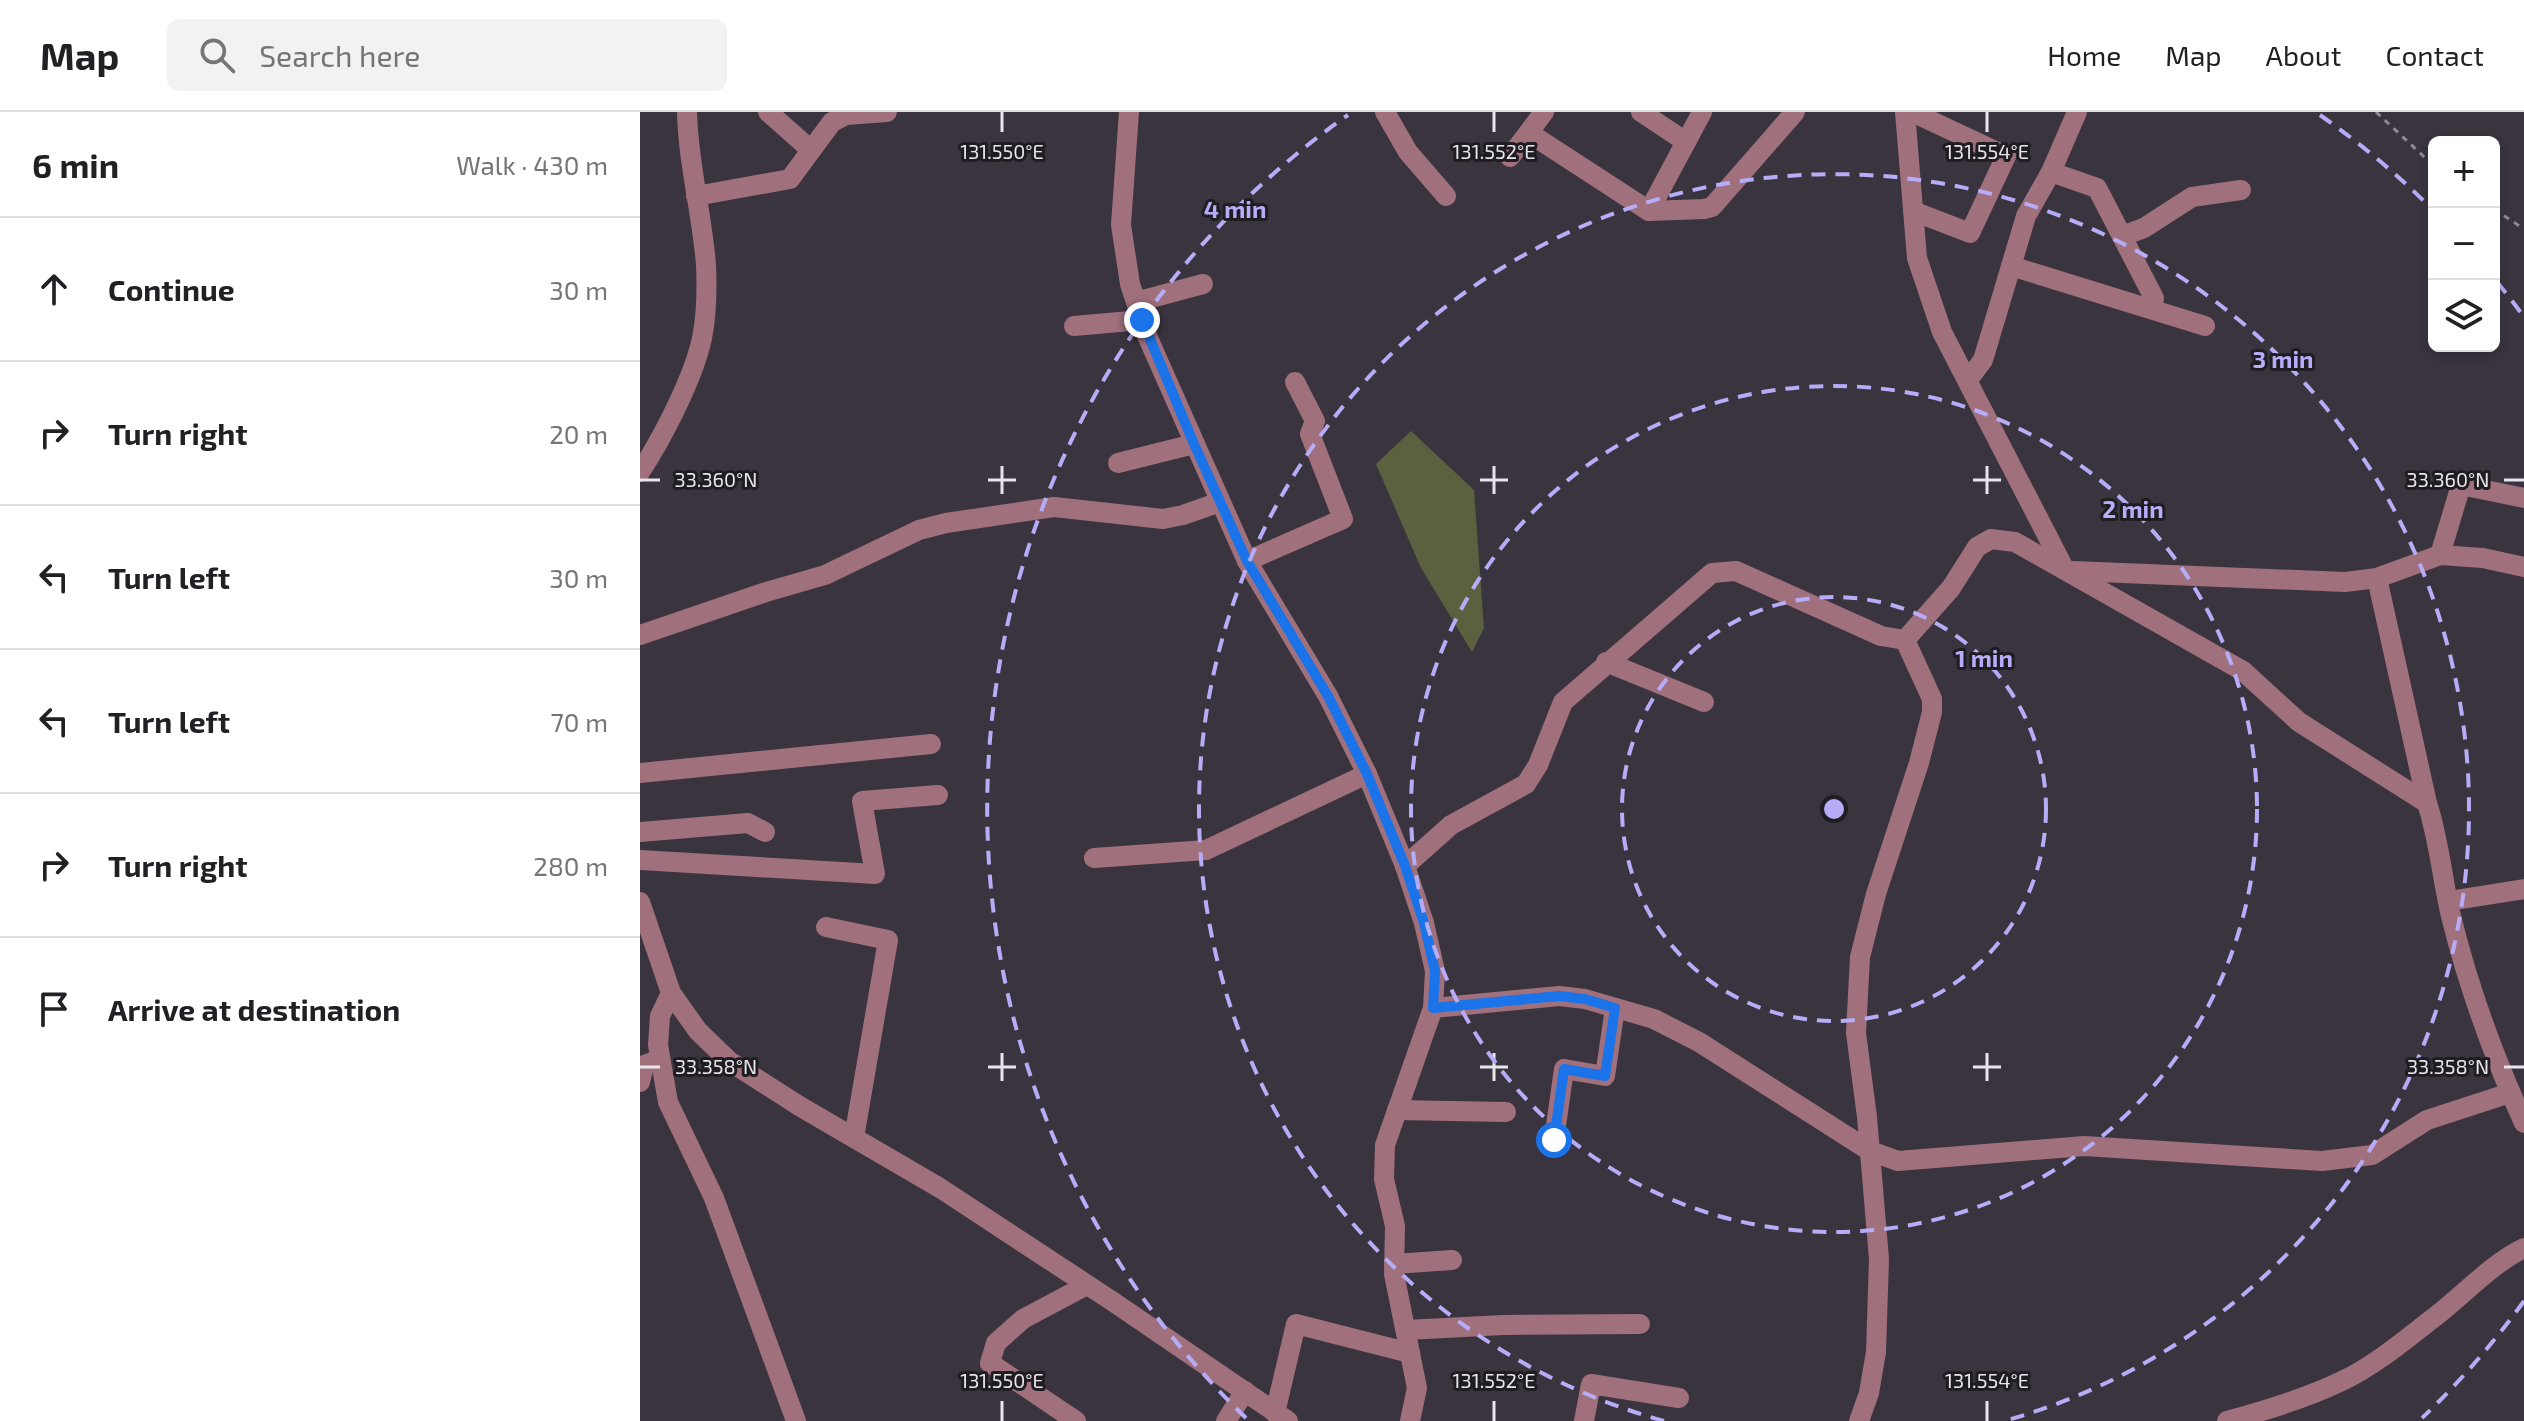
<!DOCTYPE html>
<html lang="en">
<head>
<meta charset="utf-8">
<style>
	:root { --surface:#fff; --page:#f2f2f2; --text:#202124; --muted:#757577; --line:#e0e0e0 }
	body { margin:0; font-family:"Exo 2",sans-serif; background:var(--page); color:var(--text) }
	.controls { position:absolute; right:24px; top:24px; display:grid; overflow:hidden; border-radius:12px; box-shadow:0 4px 12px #0003 }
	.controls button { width:72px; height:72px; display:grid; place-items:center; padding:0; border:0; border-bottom:2px solid var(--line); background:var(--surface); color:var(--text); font:40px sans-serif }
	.stop { position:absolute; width:24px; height:24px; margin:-18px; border:6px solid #1a73e8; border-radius:50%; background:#fff }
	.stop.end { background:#1a73e8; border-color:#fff; box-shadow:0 2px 8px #0008 }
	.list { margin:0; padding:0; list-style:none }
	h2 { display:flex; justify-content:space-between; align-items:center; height:104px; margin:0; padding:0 32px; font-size:34px }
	h2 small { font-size:26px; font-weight:400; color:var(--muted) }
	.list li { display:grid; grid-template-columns:52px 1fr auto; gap:24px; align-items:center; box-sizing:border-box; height:144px; padding:0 32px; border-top:2px solid var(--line) }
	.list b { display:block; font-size:30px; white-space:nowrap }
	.list em { font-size:26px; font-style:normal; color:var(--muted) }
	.icon { flex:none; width:44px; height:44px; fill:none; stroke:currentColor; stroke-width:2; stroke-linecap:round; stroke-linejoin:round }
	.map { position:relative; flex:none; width:1884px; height:1309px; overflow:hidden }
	header { display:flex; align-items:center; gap:48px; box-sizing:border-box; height:112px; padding:0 40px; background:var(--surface); border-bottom:2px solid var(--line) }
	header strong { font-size:38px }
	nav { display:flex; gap:44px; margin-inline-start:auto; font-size:28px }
	.search { width:560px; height:72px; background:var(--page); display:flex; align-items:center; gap:20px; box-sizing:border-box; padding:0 28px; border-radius:12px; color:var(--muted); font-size:30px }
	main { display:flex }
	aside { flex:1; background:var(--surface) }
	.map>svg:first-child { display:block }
	.green { fill:#5b603e }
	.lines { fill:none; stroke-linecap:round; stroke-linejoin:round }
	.path { stroke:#8e8992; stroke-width:3; stroke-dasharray:6 6; stroke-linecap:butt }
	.minor { stroke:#a0707d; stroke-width:20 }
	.route { stroke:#1a73e8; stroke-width:10 }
	.ticks { fill:none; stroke:#e9e5ec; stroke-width:3 }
	.ring { fill:none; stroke:#b6acf8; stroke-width:4; stroke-dasharray:14 10 }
	.ticks-label { font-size:20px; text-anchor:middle; fill:#e9e5ec; stroke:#1f1d21; stroke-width:6; stroke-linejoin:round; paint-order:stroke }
	.centre { fill:#b6acf8; stroke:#1f1d21; stroke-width:4 }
	.ring-label { font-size:24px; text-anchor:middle; font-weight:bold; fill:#b6acf8; stroke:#1f1d21; stroke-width:6; stroke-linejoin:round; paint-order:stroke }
</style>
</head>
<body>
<header>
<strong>Map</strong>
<div class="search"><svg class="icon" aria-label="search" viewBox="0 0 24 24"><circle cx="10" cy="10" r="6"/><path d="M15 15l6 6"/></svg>Search here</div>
<nav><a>Home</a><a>Map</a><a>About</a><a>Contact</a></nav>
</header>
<main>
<aside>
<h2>6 min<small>Walk · 430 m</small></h2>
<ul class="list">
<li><svg class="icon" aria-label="ahead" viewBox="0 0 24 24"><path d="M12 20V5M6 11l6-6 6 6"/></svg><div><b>Continue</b></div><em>30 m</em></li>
<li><svg class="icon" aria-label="right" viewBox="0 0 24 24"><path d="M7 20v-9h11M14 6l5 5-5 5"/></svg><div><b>Turn right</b></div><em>20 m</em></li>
<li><svg class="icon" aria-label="left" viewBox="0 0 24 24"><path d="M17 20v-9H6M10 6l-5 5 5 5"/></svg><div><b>Turn left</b></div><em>30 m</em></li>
<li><svg class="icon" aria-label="left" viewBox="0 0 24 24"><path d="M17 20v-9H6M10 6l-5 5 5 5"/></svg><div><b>Turn left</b></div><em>70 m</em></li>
<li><svg class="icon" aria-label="right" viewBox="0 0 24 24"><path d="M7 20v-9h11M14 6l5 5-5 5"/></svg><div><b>Turn right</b></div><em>280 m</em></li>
<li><svg class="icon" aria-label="arrive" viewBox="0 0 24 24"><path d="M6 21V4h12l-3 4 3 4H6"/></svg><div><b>Arrive at destination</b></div></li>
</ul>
</aside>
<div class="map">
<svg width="1884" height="1309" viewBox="0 0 1884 1309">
	<rect width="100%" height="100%" fill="#3a343e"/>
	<polygon class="green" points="771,319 834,378 844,516 832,540 781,456 736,352"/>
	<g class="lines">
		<g class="path">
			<polyline points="1736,0 1794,54"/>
			<polyline points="1854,97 1884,117"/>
		</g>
		<g class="minor">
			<polyline points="128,0 171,38"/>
			<polyline points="489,0 481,113 490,172 508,226 607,449 688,584 727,662 765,754 784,811 795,859 793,896 745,1033 744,1067 755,1114 754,1162 777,1276 770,1309"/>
			<polyline points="745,0 768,40 806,84"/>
			<polyline points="1001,0 1046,30"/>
			<polyline points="1265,0 1277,146 1302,220 1425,458"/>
			<polyline points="1272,0 1366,44 1330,121 1273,99"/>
			<polyline points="889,21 1009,99 1064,97 1072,95 1155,0"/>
			<polyline points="870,45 904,0"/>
			<polyline points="1411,60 1457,76 1514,186 1512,197"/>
			<polyline points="56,84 150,67 192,10 206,3 247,0"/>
			<polyline points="1009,99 1062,0"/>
			<polyline points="1482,124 1504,116 1552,85 1601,78"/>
			<polyline points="1371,154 1565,214"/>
			<polyline points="496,190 563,172"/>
			<polyline points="434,214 502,208"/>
			<polyline points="1328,268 1343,248 1386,104 1411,60 1437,0"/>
			<polyline points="478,351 554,332"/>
			<path d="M0,360C22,327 54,265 62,226C67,202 67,177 66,153C62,101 48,51 47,0"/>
			<polyline points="1800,443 1821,373 1884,386"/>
			<polyline points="607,449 703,407 670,322 675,309 655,270"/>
			<polyline points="1433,459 1705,470 1737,466 1800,443 1843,446 1884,455"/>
			<path d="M1737,466L1787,691C1799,727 1802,766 1811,804C1828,874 1854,945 1884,1011"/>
			<polyline points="0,523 126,480 185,463 279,418 306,411 414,395 523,407 543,403 580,390"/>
			<polyline points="1265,528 1311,476 1337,435 1351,427 1375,430 1603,559 1659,610 1787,691"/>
			<polyline points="966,550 1064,590"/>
			<polyline points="0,661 291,632"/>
			<polyline points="0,720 108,711 125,720"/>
			<polyline points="454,746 566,738 727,662"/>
			<polyline points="0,748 235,762 222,689 298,683"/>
			<polyline points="765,754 811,713 886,672 898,653 923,590 1072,461 1096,459 1241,524 1265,528"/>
			<polyline points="1809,789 1884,777"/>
			<polyline points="0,790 31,881 58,919 89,949 161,995 300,1076 472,1189 648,1309"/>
			<polyline points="186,815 248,828 214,1026"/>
			<polyline points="31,881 20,904 18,933 28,990 74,1086 156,1309"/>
			<polyline points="793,896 919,884 945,887 1014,907 1059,930 1230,1039 1258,1049 1444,1034 1682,1049 1732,1043 1787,1008 1870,981"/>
			<polyline points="0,970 4,953 20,947"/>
			<polyline points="757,998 866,1000"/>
			<polyline points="914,1028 924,957 965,964 975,896"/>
			<polyline points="754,1152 812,1148"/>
			<polyline points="766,1218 863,1213 1000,1212"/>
			<polyline points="635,1301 656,1212 770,1241"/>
			<polyline points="436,1309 350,1251 356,1231 383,1207 447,1173"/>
			<polyline points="586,1309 605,1279"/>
			<polyline points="944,1309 951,1272 1039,1286"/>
			<polyline points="1219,1309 1229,1281 1236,1240 1239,1147 1227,1005 1216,921 1220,845 1236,782 1279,651 1292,600 1292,587 1265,528"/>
			<path d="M1587,1309C1628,1298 1667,1286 1704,1268C1737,1252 1767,1226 1796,1204C1823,1183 1854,1150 1884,1136"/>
		</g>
	</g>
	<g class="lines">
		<polyline class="route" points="502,208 554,332 607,449 688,584 727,662 765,754 784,811 795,859 793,896 919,884 945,887 975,896 965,964 924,957 914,1028"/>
	</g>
	<path class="ticks" d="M362,0V20M854,0V20M1347,0V20M362,354V382M854,354V382M1347,354V382M0,368H20M348,368H376M840,368H868M1333,368H1361M1864,368H1884M362,941V969M854,941V969M1347,941V969M0,955H20M348,955H376M840,955H868M1333,955H1361M1864,955H1884M362,1289V1309M854,1289V1309M1347,1289V1309"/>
	<g class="ring">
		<circle cx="1194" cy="697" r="212"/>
		<circle cx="1194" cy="697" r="423"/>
		<path d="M1024 1309A635 635 0 1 1 1364 1309"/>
		<path d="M1884 1189A847 847 0 0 1 1782 1306M606 1306A847 847 0 0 1 708 3M1680 3A847 847 0 0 1 1793 98M1857 170A847 847 0 0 1 1884 205"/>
	</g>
	<g class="ticks-label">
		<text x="362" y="47">131.550°E</text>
		<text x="854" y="47">131.552°E</text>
		<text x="1347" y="47">131.554°E</text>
		<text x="76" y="375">33.360°N</text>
		<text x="1808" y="375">33.360°N</text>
		<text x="76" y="962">33.358°N</text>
		<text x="1808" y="962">33.358°N</text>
		<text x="362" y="1276">131.550°E</text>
		<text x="854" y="1276">131.552°E</text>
		<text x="1347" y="1276">131.554°E</text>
	</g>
	<circle cx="1194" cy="697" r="12" class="centre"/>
	<g class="ring-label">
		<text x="595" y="106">4 min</text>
		<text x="1643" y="256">3 min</text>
		<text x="1493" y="406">2 min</text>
		<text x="1344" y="555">1 min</text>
	</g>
</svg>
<div class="controls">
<button>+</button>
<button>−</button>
<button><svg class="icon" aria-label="layers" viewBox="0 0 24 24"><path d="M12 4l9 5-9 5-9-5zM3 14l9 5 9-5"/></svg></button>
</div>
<div class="stop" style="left:914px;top:1028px"></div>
<div class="stop end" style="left:502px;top:208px"></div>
</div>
</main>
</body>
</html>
